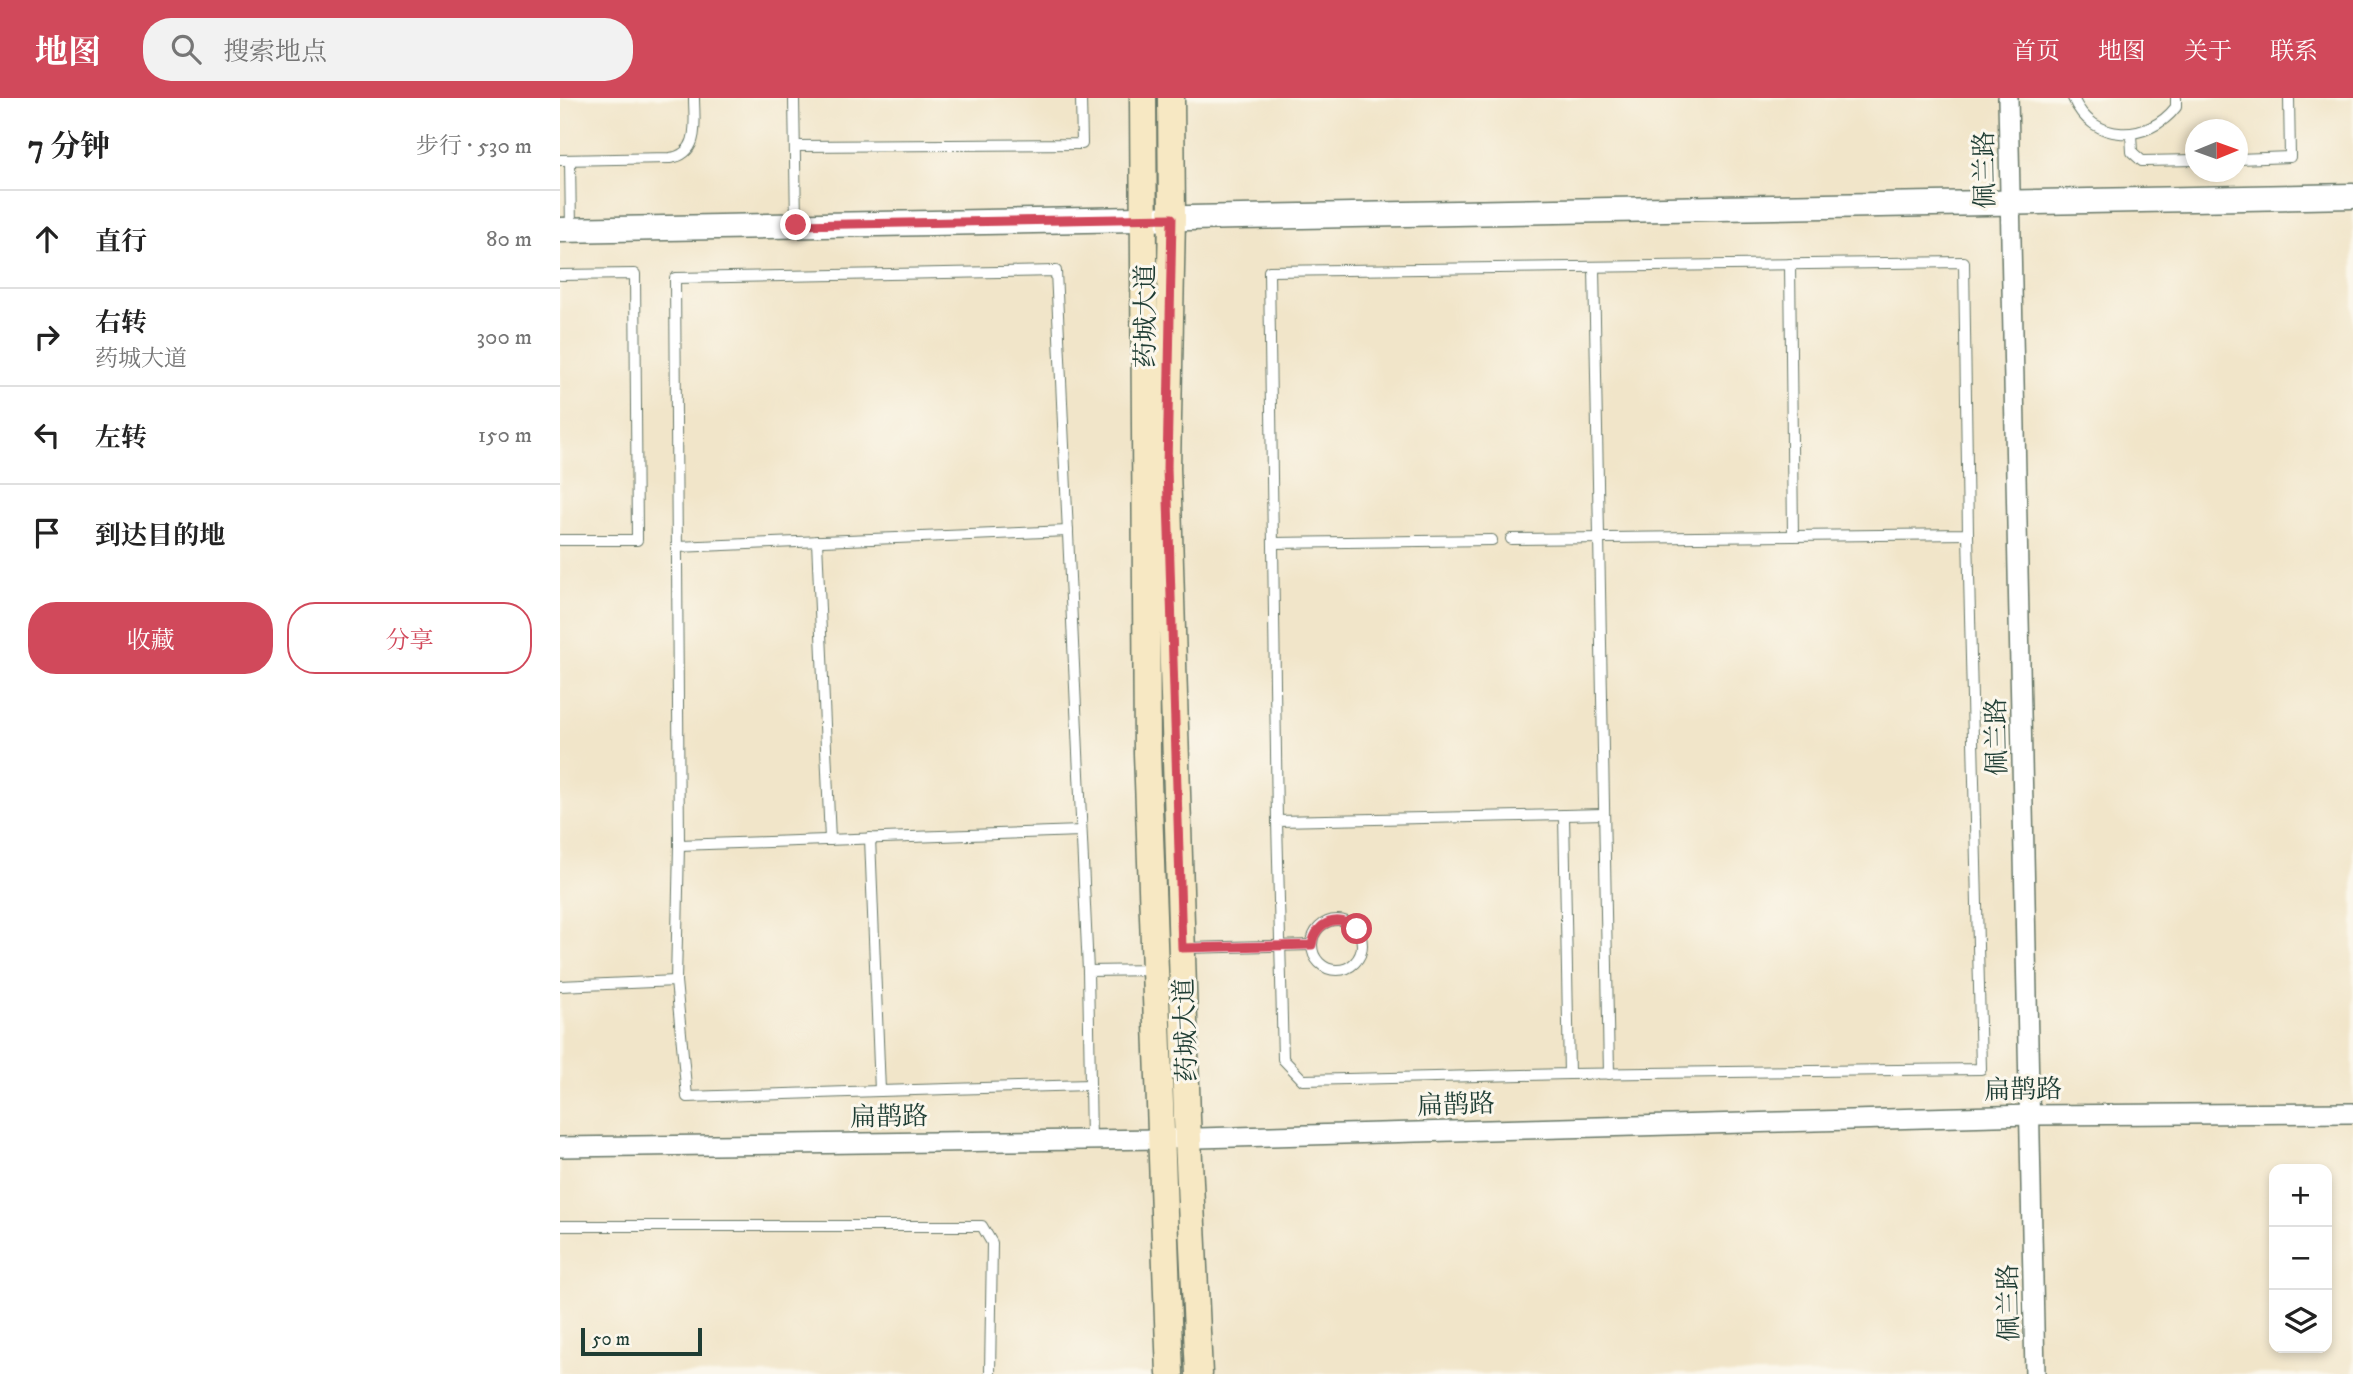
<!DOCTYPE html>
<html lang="zh">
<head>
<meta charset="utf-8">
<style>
	:root { --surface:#fff; --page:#f2f2f2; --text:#222; --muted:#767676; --line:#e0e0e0; --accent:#d1495b }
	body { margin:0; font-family:"IM FELL DW Pica","Noto Serif SC",serif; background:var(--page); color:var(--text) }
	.controls { position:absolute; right:21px; bottom:21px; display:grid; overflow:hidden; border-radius:14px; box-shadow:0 4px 10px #0003 }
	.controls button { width:63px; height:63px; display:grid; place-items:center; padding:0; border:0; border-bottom:2px solid var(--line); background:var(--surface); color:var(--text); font:35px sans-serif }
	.compass { position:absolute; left:1625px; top:21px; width:63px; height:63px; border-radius:50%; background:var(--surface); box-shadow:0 4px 10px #0003; rotate:89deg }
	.scale { position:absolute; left:21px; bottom:18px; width:121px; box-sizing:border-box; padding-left:7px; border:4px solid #1f3d34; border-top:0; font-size:19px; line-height:24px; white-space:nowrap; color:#1f3d34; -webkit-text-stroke:5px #fbf7ec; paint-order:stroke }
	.stop { position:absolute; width:21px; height:21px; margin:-16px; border:5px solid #d1495b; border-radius:50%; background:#fff }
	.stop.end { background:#d1495b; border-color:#fff; box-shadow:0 2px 7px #0008 }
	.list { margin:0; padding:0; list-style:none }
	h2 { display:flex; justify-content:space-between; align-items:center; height:91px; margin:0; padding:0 28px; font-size:30px }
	h2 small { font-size:23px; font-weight:400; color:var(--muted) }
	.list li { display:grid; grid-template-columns:46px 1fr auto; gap:21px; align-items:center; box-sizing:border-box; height:98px; padding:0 28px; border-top:2px solid var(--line) }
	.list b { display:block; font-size:26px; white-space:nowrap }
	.list p { margin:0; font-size:23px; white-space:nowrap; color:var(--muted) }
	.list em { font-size:23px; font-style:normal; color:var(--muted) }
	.actions { display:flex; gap:14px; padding:21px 28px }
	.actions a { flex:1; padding:16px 0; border:2px solid var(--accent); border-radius:28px; text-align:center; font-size:24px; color:var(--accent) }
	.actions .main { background:var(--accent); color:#fff }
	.icon { flex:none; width:38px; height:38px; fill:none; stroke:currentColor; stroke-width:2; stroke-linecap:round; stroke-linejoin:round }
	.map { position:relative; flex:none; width:1793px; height:1276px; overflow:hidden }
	header { display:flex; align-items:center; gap:42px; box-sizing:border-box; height:98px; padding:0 35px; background:var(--accent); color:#fff }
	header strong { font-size:33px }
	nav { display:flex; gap:38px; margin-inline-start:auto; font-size:24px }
	.search { width:490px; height:63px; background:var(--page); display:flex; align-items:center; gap:18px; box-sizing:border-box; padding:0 24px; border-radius:28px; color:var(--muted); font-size:26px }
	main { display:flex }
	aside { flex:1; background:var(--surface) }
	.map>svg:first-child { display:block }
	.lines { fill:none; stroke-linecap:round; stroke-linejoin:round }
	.service-casing { stroke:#687868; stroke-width:12 }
	.minor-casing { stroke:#687868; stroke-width:22 }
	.tertiary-casing { stroke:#687868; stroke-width:27 }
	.secondary-casing { stroke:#687868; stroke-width:29 }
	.service { stroke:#fff; stroke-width:10 }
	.minor { stroke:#fff; stroke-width:19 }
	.tertiary { stroke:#fff; stroke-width:24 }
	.secondary { stroke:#f7e8c3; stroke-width:26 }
	.route { stroke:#d1495b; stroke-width:9 }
	.labels { text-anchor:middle; stroke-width:6; stroke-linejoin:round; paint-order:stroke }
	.street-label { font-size:26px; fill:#1f3d34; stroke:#fbf7ec }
</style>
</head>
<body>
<header>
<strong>地图</strong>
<div class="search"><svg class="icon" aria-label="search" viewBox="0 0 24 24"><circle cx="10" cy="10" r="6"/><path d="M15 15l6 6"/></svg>搜索地点</div>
<nav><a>首页</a><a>地图</a><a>关于</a><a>联系</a></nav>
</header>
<main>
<aside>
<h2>7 分钟<small>步行 · 530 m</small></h2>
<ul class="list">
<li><svg class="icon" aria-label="ahead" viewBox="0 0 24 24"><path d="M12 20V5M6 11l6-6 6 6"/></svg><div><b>直行</b></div><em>80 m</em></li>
<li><svg class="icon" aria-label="right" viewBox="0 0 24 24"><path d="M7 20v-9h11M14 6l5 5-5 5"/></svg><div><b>右转</b><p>药城大道</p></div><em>300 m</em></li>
<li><svg class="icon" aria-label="left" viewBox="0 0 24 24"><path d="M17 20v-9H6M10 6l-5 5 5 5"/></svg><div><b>左转</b></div><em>150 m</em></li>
<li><svg class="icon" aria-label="arrive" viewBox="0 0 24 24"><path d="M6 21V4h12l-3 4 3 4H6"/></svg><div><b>到达目的地</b></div></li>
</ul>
<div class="actions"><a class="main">收藏</a><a>分享</a></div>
</aside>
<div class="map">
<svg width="1793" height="1276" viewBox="0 0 1793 1276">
	<rect width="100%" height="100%" fill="#fbf7ec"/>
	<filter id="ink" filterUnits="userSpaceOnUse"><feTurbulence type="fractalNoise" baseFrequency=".0143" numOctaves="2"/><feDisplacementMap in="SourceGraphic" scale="14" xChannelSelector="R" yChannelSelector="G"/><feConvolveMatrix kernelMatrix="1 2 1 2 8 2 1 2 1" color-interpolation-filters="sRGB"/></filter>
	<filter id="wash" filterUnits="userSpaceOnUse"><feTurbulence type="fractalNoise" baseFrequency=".00686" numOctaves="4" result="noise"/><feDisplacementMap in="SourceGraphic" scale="28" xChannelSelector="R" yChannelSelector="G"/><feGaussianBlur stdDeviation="1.57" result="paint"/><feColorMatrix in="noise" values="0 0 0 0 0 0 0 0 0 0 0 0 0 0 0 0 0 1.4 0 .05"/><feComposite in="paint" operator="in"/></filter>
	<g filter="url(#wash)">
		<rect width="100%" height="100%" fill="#f1e5c9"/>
	</g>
	<g filter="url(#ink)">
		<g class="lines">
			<defs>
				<g id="service">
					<polyline points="234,0 236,125"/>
					<path d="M1513,0C1533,46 1588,45 1616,9V0"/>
					<polyline points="1571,36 1572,54 1582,63 1636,62"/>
					<polyline points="235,48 522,46 521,0"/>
					<polyline points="1678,61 1730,59 1729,0"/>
					<path d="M0,62L110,60C141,56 134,23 134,0"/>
					<polyline points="10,62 11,131"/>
					<polyline points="1230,166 1233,438"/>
					<polyline points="1034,169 1049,976"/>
					<polyline points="0,177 75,176 77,442 0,442"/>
					<polyline points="257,443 270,742"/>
					<polyline points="713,445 932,442"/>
					<polyline points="117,449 508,433"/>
					<polygon points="1004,717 1009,976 743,982 723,961 717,723"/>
					<polyline points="1004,717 1044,716"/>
					<polyline points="717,723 709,173 1404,164 1408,436 951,441"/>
					<polyline points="521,733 119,747 115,180 496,173 528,873"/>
					<polyline points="310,740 320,993 530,987"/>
					<polyline points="119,747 116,883 127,999 320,993"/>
					<circle cx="777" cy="847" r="25"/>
					<polyline points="623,850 752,847"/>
					<polyline points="0,888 116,883"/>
					<polyline points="1009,976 1421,971 1408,436"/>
					<polyline points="531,1042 528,873 595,872"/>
					<polyline points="0,1128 422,1128 432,1145 430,1276"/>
				</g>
				<g id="minor">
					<polyline points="1448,0 1475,1276"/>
					<polyline points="0,1049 602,1041 1471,1017 1793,1015"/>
				</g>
				<polyline id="tertiary" points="0,132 1793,98"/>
				<g id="secondary">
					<polyline points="583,0 587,656 610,1276"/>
					<polyline points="611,0 612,120 607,370 627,1020 639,1276"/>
				</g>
			</defs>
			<use href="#service" class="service-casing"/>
			<use href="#minor" class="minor-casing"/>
			<use href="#tertiary" class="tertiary-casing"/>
			<use href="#secondary" class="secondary-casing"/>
			<use href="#service" class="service"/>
			<use href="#minor" class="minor"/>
			<use href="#tertiary" class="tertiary"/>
			<use href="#secondary" class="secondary"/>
		</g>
	</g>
	<g class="lines" filter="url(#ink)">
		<path class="route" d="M236,127L612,120L607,370L622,850L752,847C756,823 779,815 797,831"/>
	</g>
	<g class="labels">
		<g class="street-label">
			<text transform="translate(1424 72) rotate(-91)" y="9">佩兰路</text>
			<text transform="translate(585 218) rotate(-90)" y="9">药城大道</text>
			<text transform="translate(1436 639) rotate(-91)" y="9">佩兰路</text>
			<text transform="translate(625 932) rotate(-92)" y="9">药城大道</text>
			<text transform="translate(1463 991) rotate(-1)" y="9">扁鹊路</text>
			<text transform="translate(896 1006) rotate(-2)" y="9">扁鹊路</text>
			<text transform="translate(329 1018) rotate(-1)" y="9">扁鹊路</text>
			<text transform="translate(1448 1205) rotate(-91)" y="9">佩兰路</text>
		</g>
	</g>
</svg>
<div class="controls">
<button>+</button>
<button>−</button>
<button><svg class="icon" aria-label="layers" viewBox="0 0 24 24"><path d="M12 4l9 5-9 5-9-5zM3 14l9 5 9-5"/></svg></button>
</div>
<svg class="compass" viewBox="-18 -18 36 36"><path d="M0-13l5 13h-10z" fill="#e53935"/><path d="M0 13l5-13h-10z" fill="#767676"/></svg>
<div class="scale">50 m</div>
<div class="stop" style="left:797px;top:831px"></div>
<div class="stop end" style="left:236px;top:127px"></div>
</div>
</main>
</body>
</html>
